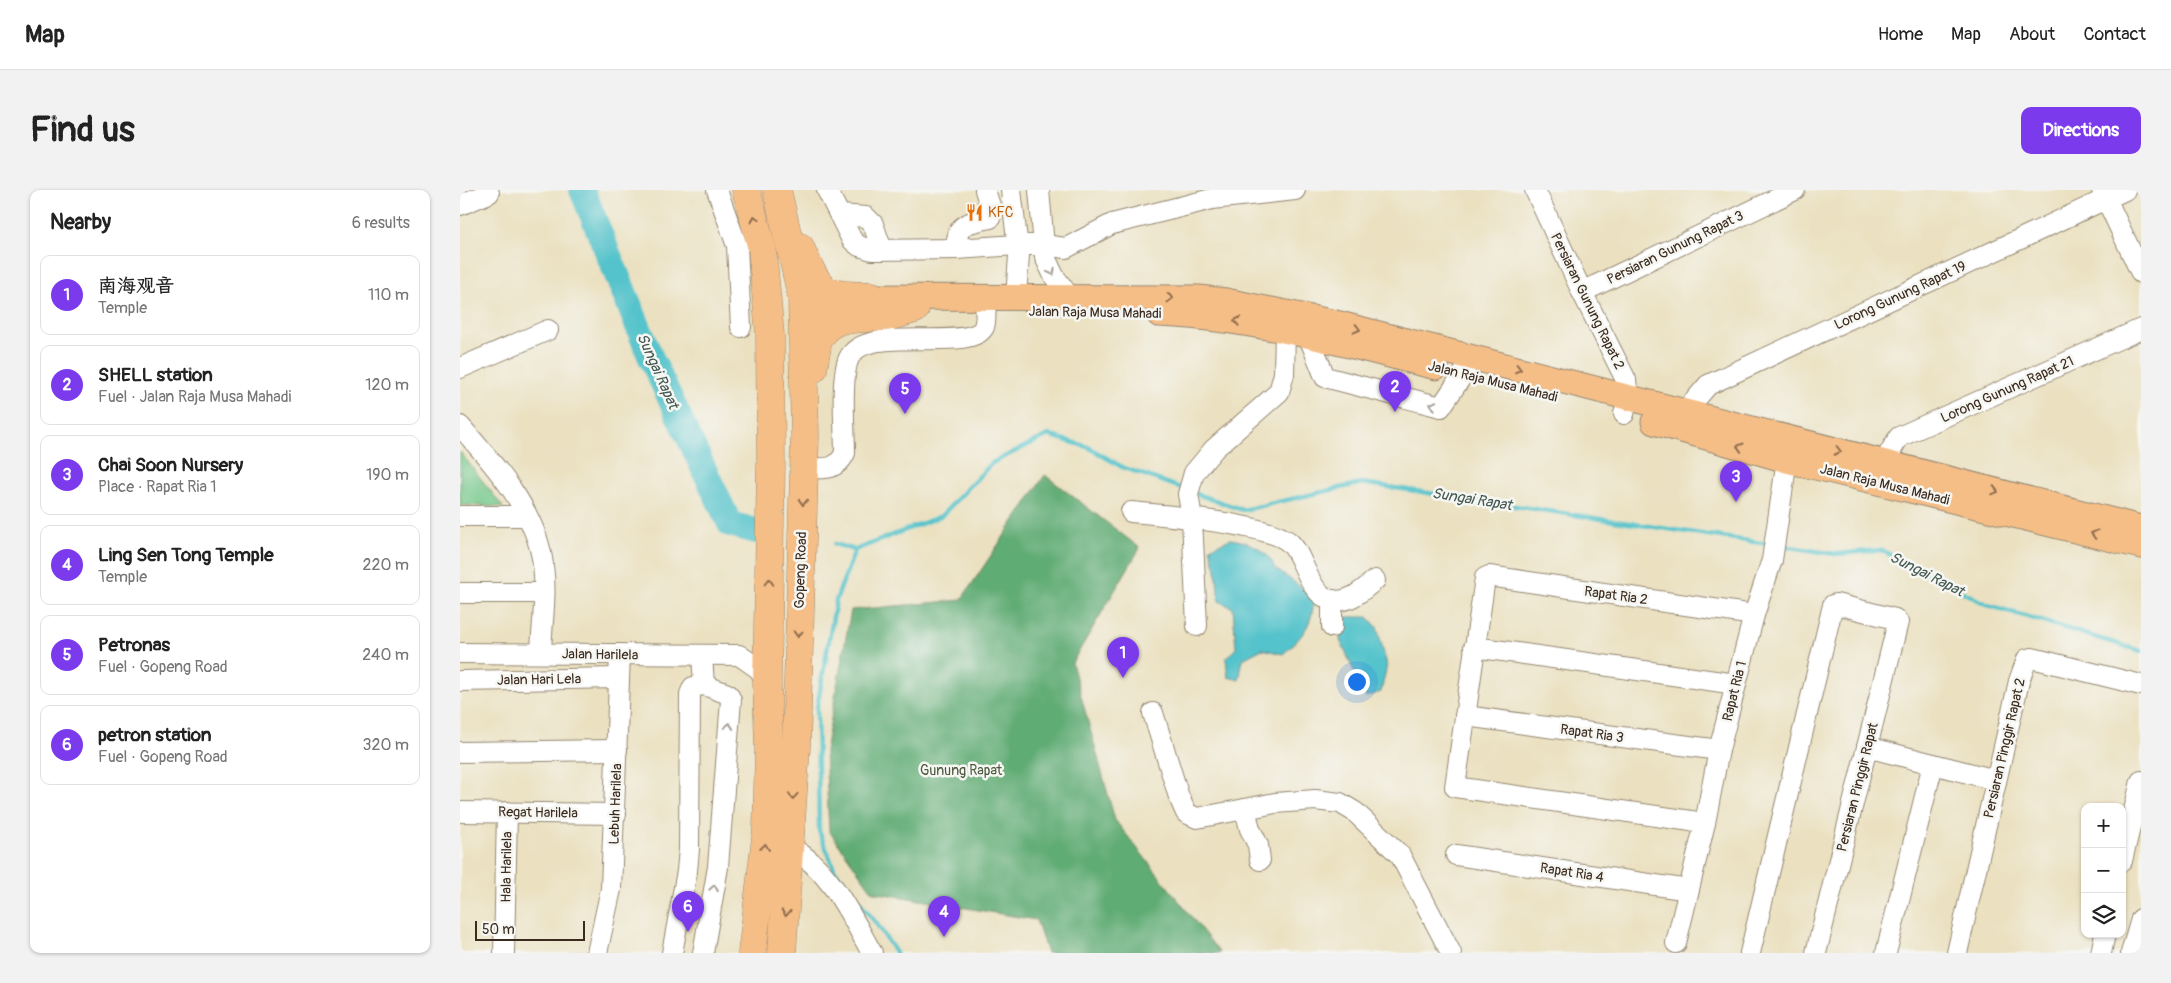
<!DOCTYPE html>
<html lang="en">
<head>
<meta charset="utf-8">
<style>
	:root { --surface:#fff; --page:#f2f2f2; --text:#222; --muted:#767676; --line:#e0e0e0; --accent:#7c3aed }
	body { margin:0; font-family:Pangolin,"LXGW WenKai TC",sans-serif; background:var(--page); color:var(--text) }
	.controls { position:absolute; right:15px; bottom:15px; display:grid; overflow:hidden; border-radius:10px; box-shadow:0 1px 4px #0004 }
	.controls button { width:45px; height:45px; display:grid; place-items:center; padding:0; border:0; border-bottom:1px solid var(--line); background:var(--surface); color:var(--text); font:25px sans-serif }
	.scale { position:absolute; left:15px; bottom:12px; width:110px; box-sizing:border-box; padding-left:5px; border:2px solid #3b2a1e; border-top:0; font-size:14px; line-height:18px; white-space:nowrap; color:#3b2a1e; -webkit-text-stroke:4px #f6f6f2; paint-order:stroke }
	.you { position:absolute; left:896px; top:491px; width:18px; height:18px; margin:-12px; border:4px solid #fff; border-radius:50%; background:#1a73e8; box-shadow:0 0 0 8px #1a73e833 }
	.badge { display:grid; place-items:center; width:32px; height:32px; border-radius:50%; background:var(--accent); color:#fff; font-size:16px; font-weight:700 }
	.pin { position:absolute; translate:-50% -41px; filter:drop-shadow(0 1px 2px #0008) }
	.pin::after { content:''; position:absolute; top:26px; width:18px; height:15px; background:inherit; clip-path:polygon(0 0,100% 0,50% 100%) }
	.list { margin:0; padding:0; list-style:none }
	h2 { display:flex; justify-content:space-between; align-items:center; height:65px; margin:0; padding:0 20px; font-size:21px }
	h2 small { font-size:16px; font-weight:400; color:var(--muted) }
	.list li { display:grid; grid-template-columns:32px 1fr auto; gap:15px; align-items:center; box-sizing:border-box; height:80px; margin:0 10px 10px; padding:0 10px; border:1px solid var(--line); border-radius:10px }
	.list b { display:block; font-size:19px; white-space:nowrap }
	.list p { margin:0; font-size:16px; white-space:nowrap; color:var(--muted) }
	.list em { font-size:16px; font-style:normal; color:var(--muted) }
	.icon { flex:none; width:28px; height:28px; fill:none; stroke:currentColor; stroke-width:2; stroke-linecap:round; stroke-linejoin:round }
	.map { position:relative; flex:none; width:1681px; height:763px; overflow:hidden; border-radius:10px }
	header { display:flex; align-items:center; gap:30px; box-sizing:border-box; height:70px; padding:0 25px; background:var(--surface); border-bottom:1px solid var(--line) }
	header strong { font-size:24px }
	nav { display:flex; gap:28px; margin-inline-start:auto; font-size:18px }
	.intro { display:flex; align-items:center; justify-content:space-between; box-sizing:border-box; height:120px; padding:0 30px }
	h1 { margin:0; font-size:35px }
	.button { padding:12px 22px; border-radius:10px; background:var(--accent); color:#fff; font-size:18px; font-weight:700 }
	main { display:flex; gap:30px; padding:0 30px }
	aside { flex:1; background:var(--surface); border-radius:10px; box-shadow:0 1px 4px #0004 }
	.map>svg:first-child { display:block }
	.green { fill:#75c789; stroke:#587854 }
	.forest { fill:#60ac75; stroke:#4e6b4a }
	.water { fill:#55c3cb; stroke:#487674 }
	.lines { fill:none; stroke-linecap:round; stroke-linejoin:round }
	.stream { stroke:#55c3cb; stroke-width:4.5 }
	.river { stroke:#55c3cb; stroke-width:26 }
	.minor-casing { stroke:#938670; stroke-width:22 }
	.major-casing { stroke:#938670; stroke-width:27 }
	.highway-casing { stroke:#938670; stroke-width:29 }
	.minor { stroke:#fff; stroke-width:20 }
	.major { stroke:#f6be87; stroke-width:25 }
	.highway { stroke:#f6be87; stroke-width:28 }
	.oneway { stroke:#8f6d4d }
	.oneway2 { stroke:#a79f9a }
	.labels { text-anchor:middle; stroke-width:5; stroke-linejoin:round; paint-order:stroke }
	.food-label { font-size:14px; fill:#c56008; stroke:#f6f6f2; text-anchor:start }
	.street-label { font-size:14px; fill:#3b2a1e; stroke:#f6f6f2 }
	.park-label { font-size:14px; fill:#4c593e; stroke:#f6f6f2 }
	.water-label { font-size:15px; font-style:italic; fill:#435852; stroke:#f6f6f2 }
</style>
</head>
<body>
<header>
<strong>Map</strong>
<nav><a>Home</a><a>Map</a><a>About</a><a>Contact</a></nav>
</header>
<div class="intro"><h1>Find us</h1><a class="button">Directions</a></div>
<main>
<aside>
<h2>Nearby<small>6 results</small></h2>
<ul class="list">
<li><span class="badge">1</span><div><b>南海观音</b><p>Temple</p></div><em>110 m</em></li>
<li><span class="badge">2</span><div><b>SHELL station</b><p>Fuel · Jalan Raja Musa Mahadi</p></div><em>120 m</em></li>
<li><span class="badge">3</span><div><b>Chai Soon Nursery</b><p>Place · Rapat Ria 1</p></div><em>190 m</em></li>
<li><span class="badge">4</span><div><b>Ling Sen Tong Temple</b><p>Temple</p></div><em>220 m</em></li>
<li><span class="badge">5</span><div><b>Petronas</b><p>Fuel · Gopeng Road</p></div><em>240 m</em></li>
<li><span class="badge">6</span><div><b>petron station</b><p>Fuel · Gopeng Road</p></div><em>320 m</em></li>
</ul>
</aside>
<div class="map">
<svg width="1681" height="763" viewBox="0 0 1681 763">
	<rect width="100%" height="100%" fill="#f6f6f2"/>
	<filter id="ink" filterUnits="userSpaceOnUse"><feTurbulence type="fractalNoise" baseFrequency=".02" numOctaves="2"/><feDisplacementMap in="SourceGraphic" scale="10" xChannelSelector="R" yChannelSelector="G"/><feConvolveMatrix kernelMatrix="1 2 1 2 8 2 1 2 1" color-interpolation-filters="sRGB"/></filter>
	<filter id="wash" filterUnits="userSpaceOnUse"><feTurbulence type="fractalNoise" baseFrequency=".0096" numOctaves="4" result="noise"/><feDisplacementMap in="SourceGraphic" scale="20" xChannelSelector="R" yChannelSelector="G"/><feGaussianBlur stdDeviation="1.12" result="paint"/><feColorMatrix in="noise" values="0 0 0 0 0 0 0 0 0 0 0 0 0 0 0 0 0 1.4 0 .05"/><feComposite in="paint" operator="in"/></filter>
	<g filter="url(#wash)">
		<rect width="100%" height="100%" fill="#ebe1c1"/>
		<polygon class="green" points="0,262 43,317 0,315"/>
		<polygon class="forest" points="585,285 680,358 612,473 655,630 760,763 587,763 576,730 413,702 369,641 365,561 391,420 501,410"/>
		<g class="water">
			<path d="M770,349C786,351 800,356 811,370C813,373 813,377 817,380C830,389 842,397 854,409C852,436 843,446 823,464L802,459L783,469L779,490L768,487L766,469L776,458L773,418L759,411L756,379L750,358Z"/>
			<polygon points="883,427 908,427 917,437 927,475 921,502 906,507 880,450"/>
		</g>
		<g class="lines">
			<g class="stream">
				<polyline points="734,303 783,320 902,293 1308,354"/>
				<polyline points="375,354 395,360 481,326 532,273 588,245 628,257 662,277 724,299"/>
				<polyline points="1318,355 1375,364 1421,360 1528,415 1681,461"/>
				<polyline points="395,360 376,410 357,517 359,641 375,681 416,733 436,763"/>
			</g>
			<polyline class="river" points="122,0 191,168 270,334 296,341"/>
		</g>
	</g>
	<g filter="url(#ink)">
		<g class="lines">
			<defs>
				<g id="minor">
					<polyline points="257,0 277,56 281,137"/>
					<polyline points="367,0 392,50 399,56 412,60 496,59 557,55 583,55 606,58 652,34 752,9 835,0"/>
					<polyline points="551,0 559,66 556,107"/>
					<polyline points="579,0 585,67 594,86 609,106"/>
					<polyline points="1075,0 1122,102 1166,190 1168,207 1164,224"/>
					<polyline points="1642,0 1681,83"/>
					<polyline points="0,15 29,3"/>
					<polyline points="380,25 406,27 413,34 422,60"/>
					<path d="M496,59C497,31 507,34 530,28L532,22L525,0"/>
					<polyline points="1122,102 1335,0"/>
					<polyline points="849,133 848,145 865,187 981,217 1004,183 1010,167"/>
					<polyline points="0,178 88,140"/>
					<polyline points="1224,223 1248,195 1665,0"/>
					<path d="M0,236C34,274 77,322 83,375C87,403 82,434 81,462"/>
					<polyline points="1424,272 1439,247 1681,139"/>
					<path d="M345,278C363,278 376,282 385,263C385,241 380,186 389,168C406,132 511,164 524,137C527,129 525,115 525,107"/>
					<path d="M671,322C704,325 809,334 830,353C845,367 848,405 872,410C889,414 903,400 915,390"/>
					<polyline points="0,326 66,326"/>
					<polyline points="0,403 84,403"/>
					<polyline points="872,410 872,437"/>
					<polyline points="737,436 732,328 728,304 734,283 754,259 819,202 824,184 825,141"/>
					<polyline points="1014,457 1276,494"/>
					<polyline points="0,463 279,465 299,479 307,493"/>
					<polyline points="242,465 244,495 268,504 271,510 258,677 243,763"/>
					<polyline points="0,491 158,488"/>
					<polyline points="693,523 719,607 726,623 737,628 785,619"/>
					<polyline points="1005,526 1259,560"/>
					<polyline points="1407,557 1473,574"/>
					<polyline points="0,562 157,560"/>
					<polyline points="0,622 156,624"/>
					<polyline points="1245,633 995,597 1025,388 1029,386 1294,425"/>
					<path d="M330,657C370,679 390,724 412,763"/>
					<polyline points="996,665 1229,700"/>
					<polyline points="800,670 798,655 790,639 785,619 815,613 855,610 880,613 895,622 940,665 991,763"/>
					<polyline points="1662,671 1681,591"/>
					<polyline points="1216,753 1245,633 1259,560 1294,425 1312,370 1329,256"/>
					<polyline points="44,763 47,622"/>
					<polyline points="137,763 151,699 160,464"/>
					<polyline points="212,763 227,681 229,659 230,504 233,497 244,495"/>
					<polyline points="1290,763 1373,415 1376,414 1435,429 1438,432 1356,763"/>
					<polyline points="1426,763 1473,574 1536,590"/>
					<polyline points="1497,763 1559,491 1567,469 1572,468 1681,495"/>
					<polyline points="1641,763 1645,744"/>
					<polyline points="1671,763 1681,729"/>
				</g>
				<g id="major">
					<polyline points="392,107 739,108 766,111 876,133 1681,338"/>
					<polyline points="342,118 407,119"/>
					<path d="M699,124C794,128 885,154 976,177"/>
					<polyline points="1194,232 1327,270 1681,356"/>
				</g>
				<g id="highway">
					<polyline points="286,0 302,58 310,145 311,274 307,493 309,559 307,639 292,763"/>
					<polyline points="317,0 342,107 345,246 336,558 322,763"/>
					<path d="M340,57C346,70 353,90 365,99C376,107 399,105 412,106"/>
					<polyline points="353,179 358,150 367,137 380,130 431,126 455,119"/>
				</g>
			</defs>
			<use href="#minor" class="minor-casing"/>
			<use href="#major" class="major-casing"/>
			<use href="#highway" class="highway-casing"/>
			<use href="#minor" class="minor"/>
			<use href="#major" class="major"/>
			<use href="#highway" class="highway"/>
		</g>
		<defs><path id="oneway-chevron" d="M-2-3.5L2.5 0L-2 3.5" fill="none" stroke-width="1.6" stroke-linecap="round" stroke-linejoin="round" transform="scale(1.25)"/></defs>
		<g class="oneway">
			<use href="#oneway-chevron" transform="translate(295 29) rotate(-105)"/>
			<use href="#oneway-chevron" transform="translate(710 108) rotate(1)"/>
			<use href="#oneway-chevron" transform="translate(777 131) rotate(-169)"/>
			<use href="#oneway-chevron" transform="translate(897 139) rotate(14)"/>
			<use href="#oneway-chevron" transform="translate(1058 179) rotate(14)"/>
			<use href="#oneway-chevron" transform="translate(1280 257) rotate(-164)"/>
			<use href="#oneway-chevron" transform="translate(1378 261) rotate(14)"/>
			<use href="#oneway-chevron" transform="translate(1535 301) rotate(15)"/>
			<use href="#oneway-chevron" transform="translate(343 312) rotate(93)"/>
			<use href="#oneway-chevron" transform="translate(1634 344) rotate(-166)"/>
			<use href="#oneway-chevron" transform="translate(309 392) rotate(-89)"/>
			<use href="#oneway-chevron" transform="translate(338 444) rotate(91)"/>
			<use href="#oneway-chevron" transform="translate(333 606) rotate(94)"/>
			<use href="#oneway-chevron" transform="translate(305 657) rotate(-83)"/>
			<use href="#oneway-chevron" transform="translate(326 723) rotate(93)"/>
		</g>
		<g class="oneway2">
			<use href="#oneway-chevron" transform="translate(592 82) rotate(62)"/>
			<use href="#oneway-chevron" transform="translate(973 215) rotate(-169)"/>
			<use href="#oneway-chevron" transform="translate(269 536) rotate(-85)"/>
			<use href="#oneway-chevron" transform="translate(254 698) rotate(-80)"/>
		</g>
	</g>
	<defs>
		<symbol id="restaurant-bare" viewBox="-9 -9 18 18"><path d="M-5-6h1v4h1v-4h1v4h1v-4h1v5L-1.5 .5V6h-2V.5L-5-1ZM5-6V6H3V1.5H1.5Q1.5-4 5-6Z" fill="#e8710a" stroke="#f6f6f2" stroke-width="2.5" paint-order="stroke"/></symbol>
	</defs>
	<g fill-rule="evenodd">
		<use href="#restaurant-bare" x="502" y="10" width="25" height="25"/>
	</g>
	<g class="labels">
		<g class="food-label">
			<text x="528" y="27">KFC</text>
		</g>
		<g class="street-label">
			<text transform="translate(1215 57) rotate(-26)" y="5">Persiaran Gunung Rapat 3</text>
			<text transform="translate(1440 105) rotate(-25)" y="5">Lorong Gunung Rapat 19</text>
			<text transform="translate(1128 111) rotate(64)" y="5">Persiaran Gunung Rapat 2</text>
			<text transform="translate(635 122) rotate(1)" y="5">Jalan Raja Musa Mahadi</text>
			<text transform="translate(1033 191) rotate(14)" y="5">Jalan Raja Musa Mahadi</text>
			<text transform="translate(1547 199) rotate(-24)" y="5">Lorong Gunung Rapat 21</text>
			<text transform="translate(1425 294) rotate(14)" y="5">Jalan Raja Musa Mahadi</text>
			<text transform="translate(340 380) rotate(-88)" y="5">Gopeng Road</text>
			<text transform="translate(1156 405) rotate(8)" y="5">Rapat Ria 2</text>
			<text transform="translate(140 464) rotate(1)" y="5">Jalan Harilela</text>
			<text transform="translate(79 489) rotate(-1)" y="5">Jalan Hari Lela</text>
			<text transform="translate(1274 501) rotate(-76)" y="5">Rapat Ria 1</text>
			<text transform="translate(1132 543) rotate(8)" y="5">Rapat Ria 3</text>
			<text transform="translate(1544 558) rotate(-77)" y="5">Persiaran Pinggir Rapat 2</text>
			<text transform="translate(1397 597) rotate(-76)" y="5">Persiaran Pinggir Rapat</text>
			<text transform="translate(155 614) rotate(-88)" y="5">Lebuh Harilela</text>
			<text transform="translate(78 622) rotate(1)" y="5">Regat Harilela</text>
			<text transform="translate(46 677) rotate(-89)" y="5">Hala Harilela</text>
			<text transform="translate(1112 682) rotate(9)" y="5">Rapat Ria 4</text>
		</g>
		<g class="park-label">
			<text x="501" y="585">Gunung Rapat</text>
		</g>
		<g class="water-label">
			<text transform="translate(198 181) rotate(66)" y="5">Sungai Rapat</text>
			<text transform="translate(1012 309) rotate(9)" y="5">Sungai Rapat</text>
			<text transform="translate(1467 384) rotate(27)" y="5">Sungai Rapat</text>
		</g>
	</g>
</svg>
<div class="controls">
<button>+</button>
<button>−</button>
<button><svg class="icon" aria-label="layers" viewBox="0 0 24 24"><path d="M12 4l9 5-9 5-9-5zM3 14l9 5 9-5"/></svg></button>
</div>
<div class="scale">50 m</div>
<div class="you"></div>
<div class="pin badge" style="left:663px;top:488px">1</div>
<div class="pin badge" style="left:935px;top:222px">2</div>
<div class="pin badge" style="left:1276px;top:312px">3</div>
<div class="pin badge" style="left:484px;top:747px">4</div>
<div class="pin badge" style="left:445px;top:224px">5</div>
<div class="pin badge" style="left:228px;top:742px">6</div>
</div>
</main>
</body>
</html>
